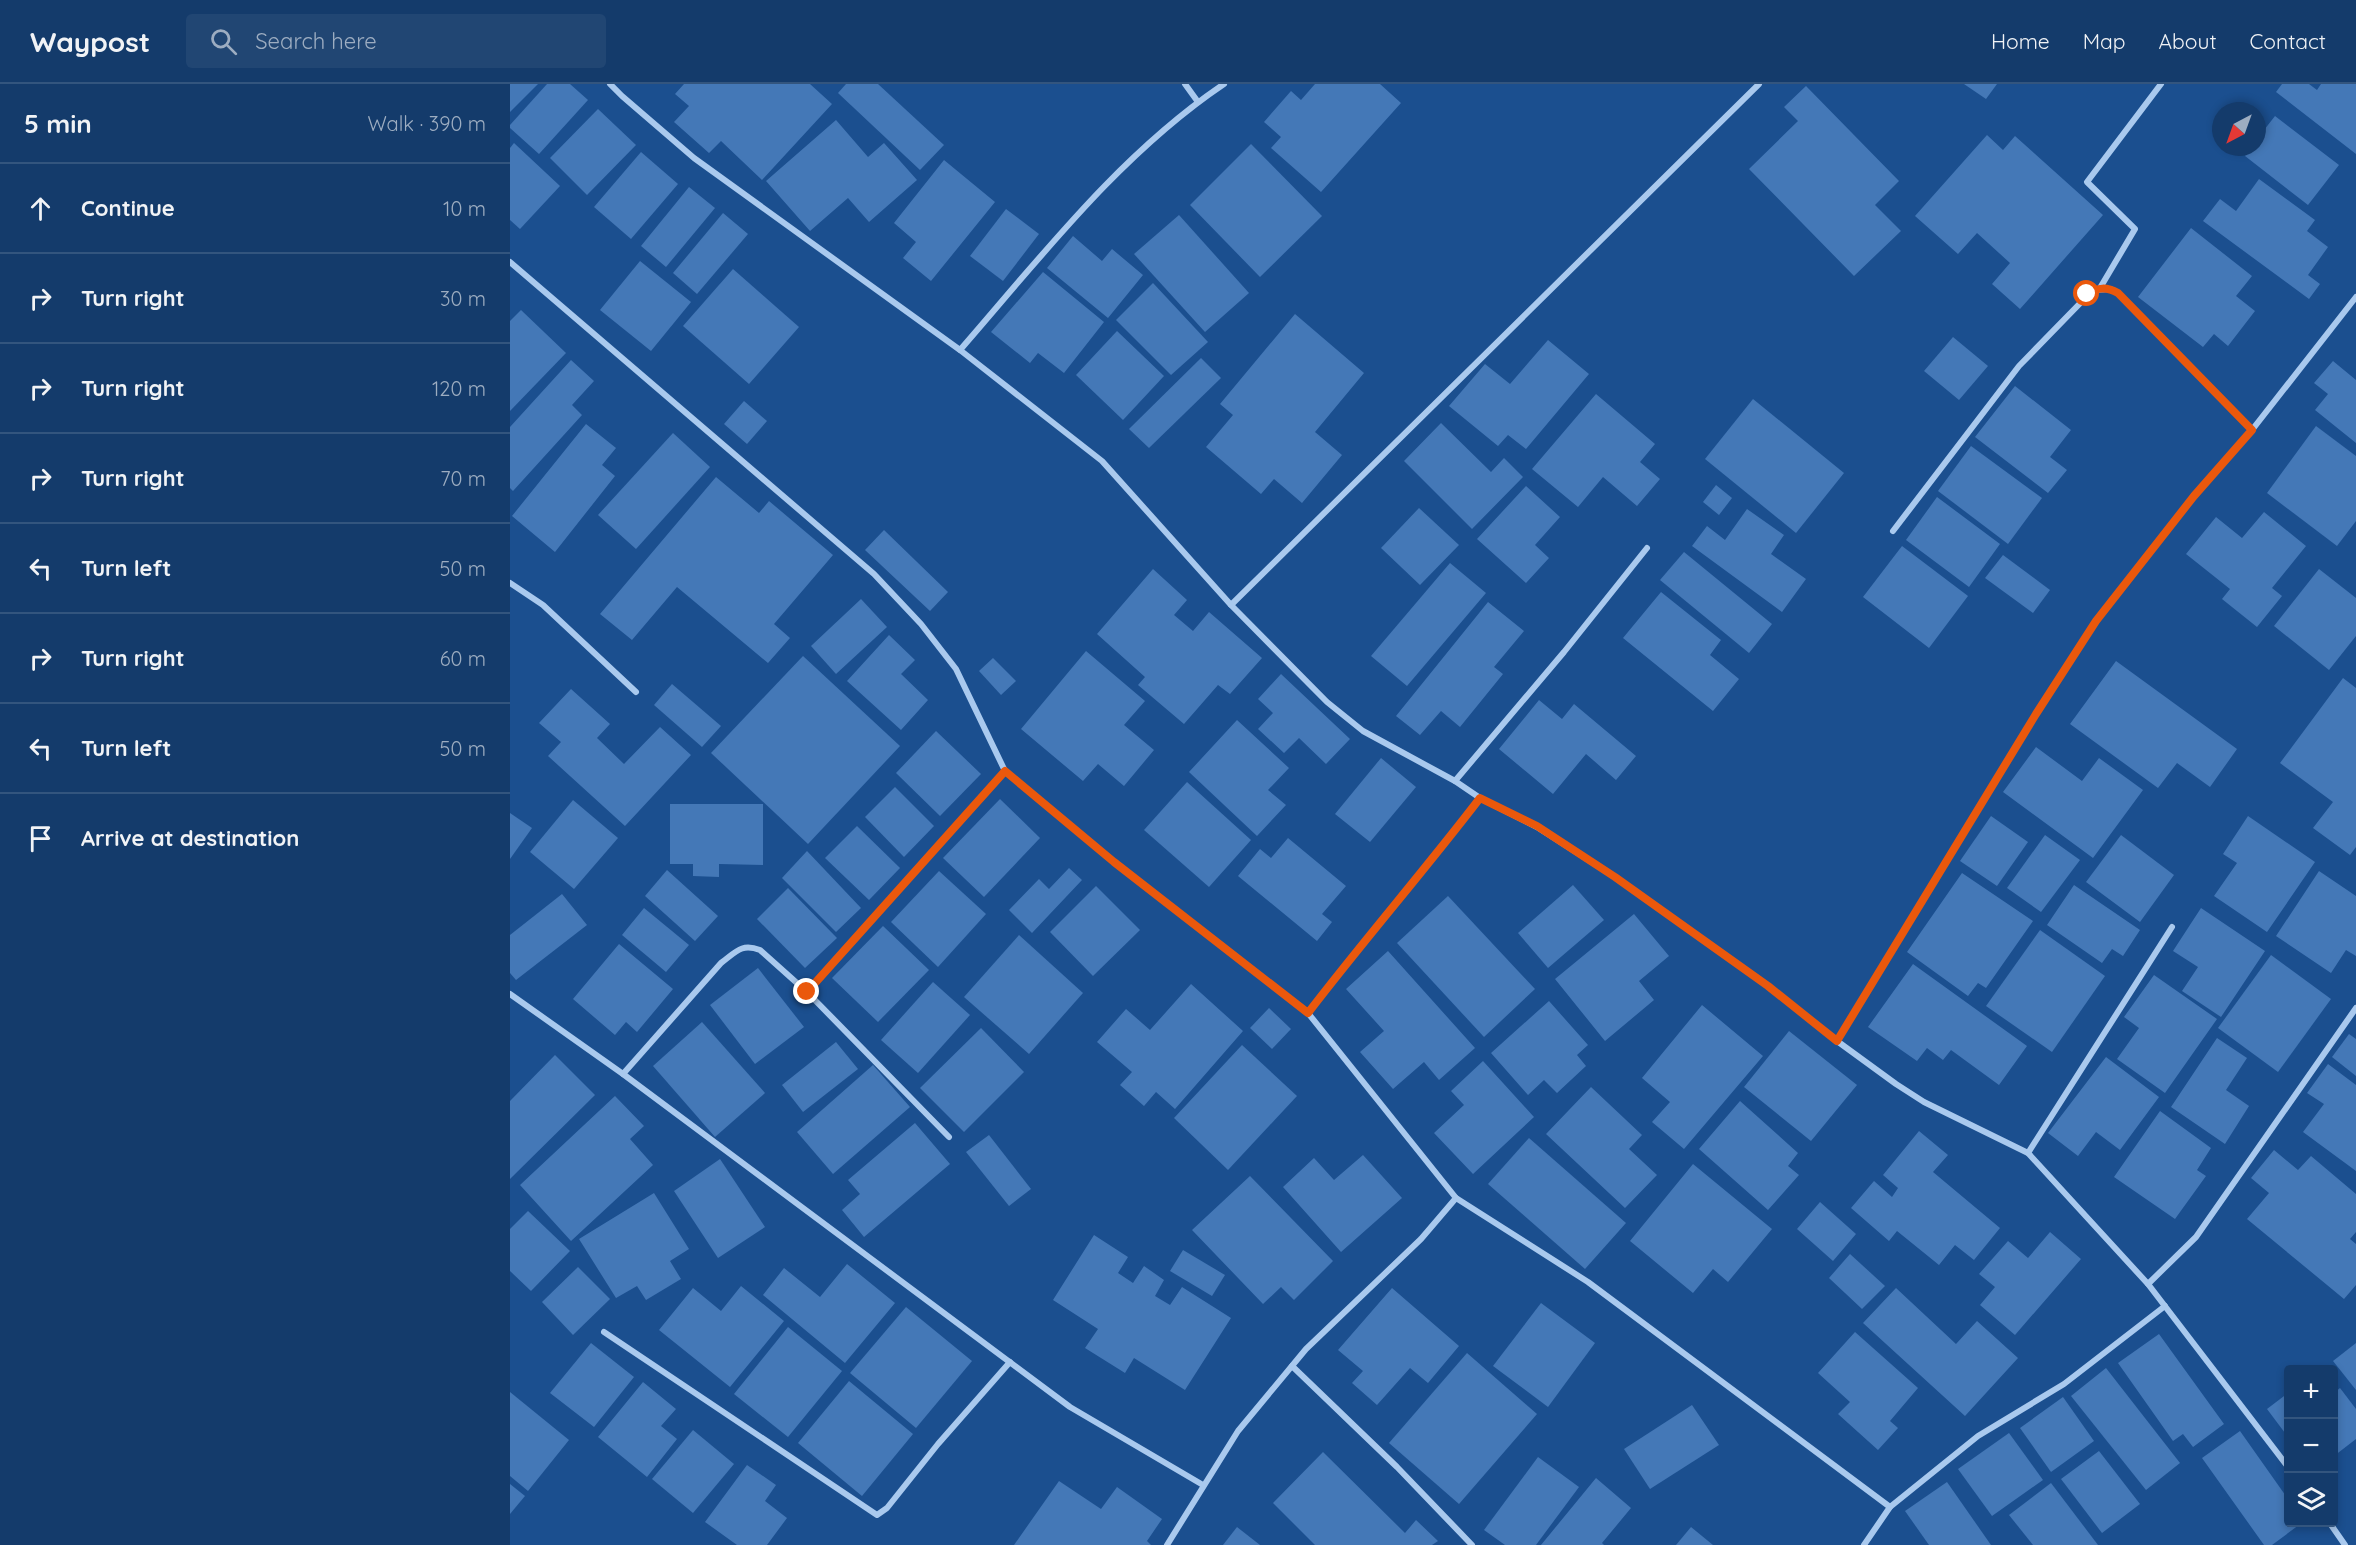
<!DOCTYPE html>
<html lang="en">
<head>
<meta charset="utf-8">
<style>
	:root { --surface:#143b6b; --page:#214673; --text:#f1f3f6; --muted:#9dadc1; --line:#33557e }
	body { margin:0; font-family:Quicksand,sans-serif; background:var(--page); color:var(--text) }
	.controls { position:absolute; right:18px; bottom:18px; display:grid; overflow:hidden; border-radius:6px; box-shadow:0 3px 9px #0003 }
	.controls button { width:54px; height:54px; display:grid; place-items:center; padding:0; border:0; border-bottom:2px solid var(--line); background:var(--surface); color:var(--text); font:30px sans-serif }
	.compass { position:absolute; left:1702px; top:18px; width:54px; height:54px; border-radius:50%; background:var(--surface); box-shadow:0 3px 9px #0003; rotate:221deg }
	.stop { position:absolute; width:18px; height:18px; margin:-14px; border:4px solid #ea580c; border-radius:50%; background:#fff }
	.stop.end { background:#ea580c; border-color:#fff; box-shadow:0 2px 6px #0008 }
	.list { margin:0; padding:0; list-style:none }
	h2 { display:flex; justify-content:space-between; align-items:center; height:78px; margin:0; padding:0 24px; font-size:26px }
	h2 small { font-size:20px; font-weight:400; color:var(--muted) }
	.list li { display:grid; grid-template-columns:39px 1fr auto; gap:18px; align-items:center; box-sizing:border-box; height:90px; padding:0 24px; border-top:2px solid var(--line) }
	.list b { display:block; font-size:22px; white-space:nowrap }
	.list em { font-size:20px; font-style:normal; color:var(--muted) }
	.icon { flex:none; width:33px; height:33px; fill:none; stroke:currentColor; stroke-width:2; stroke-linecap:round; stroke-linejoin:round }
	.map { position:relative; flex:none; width:1846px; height:1461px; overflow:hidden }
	header { display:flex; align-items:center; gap:36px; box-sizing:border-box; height:84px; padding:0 30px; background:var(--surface); border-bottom:2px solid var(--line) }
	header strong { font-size:28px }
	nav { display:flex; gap:33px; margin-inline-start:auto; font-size:21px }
	.search { width:420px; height:54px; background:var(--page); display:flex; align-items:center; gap:15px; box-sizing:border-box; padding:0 21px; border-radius:6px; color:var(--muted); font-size:22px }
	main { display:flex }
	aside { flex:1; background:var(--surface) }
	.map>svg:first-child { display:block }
	.building { fill:#4478b7 }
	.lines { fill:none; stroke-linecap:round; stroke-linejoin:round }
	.street { stroke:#a9c9ee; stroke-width:6 }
	.route { stroke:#ea580c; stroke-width:8 }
</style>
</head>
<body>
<header>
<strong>Waypost</strong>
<div class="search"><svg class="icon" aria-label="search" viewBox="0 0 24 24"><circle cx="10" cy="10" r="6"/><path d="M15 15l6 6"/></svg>Search here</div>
<nav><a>Home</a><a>Map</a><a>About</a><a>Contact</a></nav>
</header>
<main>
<aside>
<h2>5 min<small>Walk · 390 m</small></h2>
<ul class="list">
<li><svg class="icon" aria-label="ahead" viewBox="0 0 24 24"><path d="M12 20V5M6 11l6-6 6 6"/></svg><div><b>Continue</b></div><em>10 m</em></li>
<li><svg class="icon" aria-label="right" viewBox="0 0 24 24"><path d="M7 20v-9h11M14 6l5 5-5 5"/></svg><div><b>Turn right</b></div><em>30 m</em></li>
<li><svg class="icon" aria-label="right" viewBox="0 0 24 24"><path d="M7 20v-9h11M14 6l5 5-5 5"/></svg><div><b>Turn right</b></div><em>120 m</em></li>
<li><svg class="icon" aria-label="right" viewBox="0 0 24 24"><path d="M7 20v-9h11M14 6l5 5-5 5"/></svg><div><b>Turn right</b></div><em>70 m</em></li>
<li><svg class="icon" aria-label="left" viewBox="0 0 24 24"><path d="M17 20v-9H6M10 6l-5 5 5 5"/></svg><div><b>Turn left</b></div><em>50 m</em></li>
<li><svg class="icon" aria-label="right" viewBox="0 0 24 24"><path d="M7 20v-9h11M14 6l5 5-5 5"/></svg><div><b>Turn right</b></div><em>60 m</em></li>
<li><svg class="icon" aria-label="left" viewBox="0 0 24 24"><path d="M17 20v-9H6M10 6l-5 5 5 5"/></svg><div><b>Turn left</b></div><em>50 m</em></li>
<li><svg class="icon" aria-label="arrive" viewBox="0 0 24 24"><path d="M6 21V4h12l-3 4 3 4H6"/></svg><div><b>Arrive at destination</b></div></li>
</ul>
</aside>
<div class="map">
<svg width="1846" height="1461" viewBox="0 0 1846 1461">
	<rect width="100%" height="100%" fill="#1b4f8f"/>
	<g class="building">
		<polygon points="0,0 28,0 0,28"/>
		<polygon points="37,0 60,0 78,16 29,70 0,44 0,41"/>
		<polygon points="174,0 300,0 322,20 252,96 211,57 199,69 164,38 179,22 165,10"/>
		<polygon points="336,0 368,0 434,61 410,86 328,9"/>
		<polygon points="805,0 870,0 891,19 811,108 761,64 771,53 754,38 781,7 791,16"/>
		<polygon points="1454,0 1487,0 1476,15"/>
		<polygon points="1772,0 1799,0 1807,6 1811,0 1846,0 1846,70 1766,8"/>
		<polygon points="1296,2 1389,97 1365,121 1391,147 1344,192 1239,85 1288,37 1274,23"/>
		<polygon points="88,25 126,61 77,111 40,74"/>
		<polygon points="1765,32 1829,81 1798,121 1735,72 1741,63 1747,63 1747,55"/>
		<polygon points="326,36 358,73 374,59 407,96 359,138 338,114 300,147 256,97"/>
		<polygon points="1477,51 1493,66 1505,52 1593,131 1510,225 1482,200 1500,179 1467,149 1448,170 1405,132"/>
		<polygon points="4,59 50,102 10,145 0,136 0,64"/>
		<polygon points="741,60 812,132 750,193 680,121"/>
		<polygon points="131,68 168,100 121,155 84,123"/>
		<polygon points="434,76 485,118 421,197 393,174 406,158 384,139"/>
		<polygon points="1749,95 1805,136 1797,147 1818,163 1798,191 1810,200 1799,215 1693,137 1710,115 1726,127"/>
		<polygon points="179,103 205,124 156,183 131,162"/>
		<polygon points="496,125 529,150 493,197 460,172"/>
		<polygon points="213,129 238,150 187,210 163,189"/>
		<polygon points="669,131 739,209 695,248 624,170"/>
		<polygon points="1681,144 1742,192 1726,212 1745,227 1718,262 1704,250 1693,263 1628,213"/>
		<polygon points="563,152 592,177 602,165 633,191 598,234 537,184"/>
		<polygon points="130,177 181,218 141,267 90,226"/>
		<polygon points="223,185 289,243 239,300 173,242"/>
		<polygon points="533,188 594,238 554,289 528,269 520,279 481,248"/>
		<polygon points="643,199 698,258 661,291 606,236"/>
		<polygon points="11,226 56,269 0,327 0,237"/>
		<polygon points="785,230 854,289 805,348 832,371 792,419 764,395 751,410 696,363 723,331 710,320"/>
		<polygon points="607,247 654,292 613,336 566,291"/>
		<polygon points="1443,253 1478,282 1449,316 1414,287"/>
		<polygon points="1038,256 1079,290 1016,365 998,351 988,362 939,322 975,280 1000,300"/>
		<polygon points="691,274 711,294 639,364 619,345"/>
		<polygon points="61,276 84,297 62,321 72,331 3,407 0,404 0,343"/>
		<polygon points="1823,277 1846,296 1846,359 1805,326 1818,310 1804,299"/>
		<polygon points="1505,302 1561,346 1540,373 1557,386 1538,409 1465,353"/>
		<polygon points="1086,310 1145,360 1130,378 1150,395 1127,422 1093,393 1068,423 1022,385"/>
		<polygon points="1243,315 1334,389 1286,449 1195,375"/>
		<polygon points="234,317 257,337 237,360 214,340"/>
		<polygon points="931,339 981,388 994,374 1013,393 962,445 894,377"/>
		<polygon points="76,340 106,364 92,381 105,392 45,468 2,432"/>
		<polygon points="1806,342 1846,372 1846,437 1827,462 1757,409"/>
		<polygon points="163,349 200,383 126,465 88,431"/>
		<polygon points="1461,362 1532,414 1498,460 1428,407"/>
		<polygon points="206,393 249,429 259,417 323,471 264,540 280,554 258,579 167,503 122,556 90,530"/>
		<polygon points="1206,401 1222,414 1209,431 1193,418"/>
		<polygon points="1016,402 1050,433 1025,461 1039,474 1016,499 967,455"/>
		<polygon points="1427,413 1490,460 1459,503 1396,456"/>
		<polygon points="909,424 949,461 910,501 871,464"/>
		<polygon points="1237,425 1274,451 1261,470 1296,495 1272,528 1182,462 1197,442 1215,456"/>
		<polygon points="1754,428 1796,462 1762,504 1772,512 1747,543 1712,515 1720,505 1676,470 1706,433 1732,454"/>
		<polygon points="374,446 438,508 420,527 355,466"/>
		<polygon points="1392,462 1458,512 1419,564 1353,513"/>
		<polygon points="1174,468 1262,540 1239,569 1150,496"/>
		<polygon points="1493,471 1540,506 1523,529 1475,494"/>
		<polygon points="940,479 976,509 897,602 861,572"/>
		<polygon points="643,485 677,516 664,531 683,547 699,528 752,574 720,610 708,601 674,640 628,601 635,593 587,550"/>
		<polygon points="1809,485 1846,514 1846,552 1819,586 1764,542"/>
		<polygon points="1151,508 1211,556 1200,571 1229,595 1203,627 1113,554"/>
		<polygon points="351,515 377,543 326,590 301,562"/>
		<polygon points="978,518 1014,547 984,583 993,590 950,643 931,627 910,651 886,632"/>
		<polygon points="379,551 405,576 391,590 418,616 391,646 337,597"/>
		<polygon points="576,567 635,617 614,641 644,666 614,702 588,680 573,697 511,645"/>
		<polygon points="293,572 390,662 298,760 201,669"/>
		<polygon points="483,574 506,597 491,611 469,587"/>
		<polygon points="1606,577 1727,665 1700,703 1667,679 1648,704 1560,640"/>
		<polygon points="771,590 840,655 816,680 789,654 774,669 748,645 763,629 748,615"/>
		<polygon points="1833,594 1846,604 1846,763 1840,771 1803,744 1823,718 1770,679"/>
		<polygon points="162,600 211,642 192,663 144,621"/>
		<polygon points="61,605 100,640 87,654 114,680 150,643 181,671 115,742 38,672 51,658 29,639"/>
		<polygon points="1029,616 1052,635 1064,620 1126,672 1106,696 1076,670 1043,710 989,665"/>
		<polygon points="727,636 779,684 758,706 776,721 747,752 679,688"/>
		<polygon points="426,647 471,690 430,732 386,689"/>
		<polygon points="1526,663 1572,697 1589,674 1633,706 1583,774 1493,708"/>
		<polygon points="871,674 906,703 860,758 825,730"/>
		<polygon points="677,698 741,756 699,803 634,746"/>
		<polygon points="385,703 424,742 394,773 355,733"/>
		<polygon points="490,715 530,754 474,813 433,774"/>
		<polygon points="63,716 108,754 64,805 20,768"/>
		<polygon points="160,720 253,720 253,781 209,780 209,793 183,792 183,780 160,780"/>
		<polygon points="0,729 22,744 0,775"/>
		<polygon points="1481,732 1518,758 1487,802 1450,777"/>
		<polygon points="1738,732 1805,778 1757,848 1704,812 1727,779 1713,770"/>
		<polygon points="347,742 390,784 359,816 315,774"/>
		<polygon points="1535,751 1570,776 1531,828 1497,804"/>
		<polygon points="1611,751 1664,791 1630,838 1576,798"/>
		<polygon points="778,754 836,802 812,830 822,838 807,857 728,792 750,765 761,774"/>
		<polygon points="297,767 351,824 326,848 272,794"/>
		<polygon points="559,784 572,796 522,849 499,826 529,795 539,805"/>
		<polygon points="157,786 208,832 185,857 135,812"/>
		<polygon points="429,787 476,830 428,883 381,838"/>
		<polygon points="1809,787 1846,812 1846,872 1836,866 1821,889 1766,852"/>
		<polygon points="1452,789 1523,837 1476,904 1468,899 1458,912 1397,868"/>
		<polygon points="1063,801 1094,836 1038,884 1008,849"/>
		<polygon points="1564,801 1630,846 1613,872 1602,865 1592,879 1537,841"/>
		<polygon points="586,802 630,846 583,892 540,848"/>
		<polygon points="278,804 327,854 295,884 247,835"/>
		<polygon points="52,810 77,841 6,896 0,889 0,851"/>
		<polygon points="938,812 1025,905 974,953 887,859"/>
		<polygon points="134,824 179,861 156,888 112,851"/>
		<polygon points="1691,824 1755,867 1711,933 1672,907 1688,883 1663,867"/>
		<polygon points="1124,830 1159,872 1129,897 1144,916 1095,957 1045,895"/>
		<polygon points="373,842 419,886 368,938 322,894"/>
		<polygon points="1530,846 1595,892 1542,968 1476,922"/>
		<polygon points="509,851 573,909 519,970 454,913"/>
		<polygon points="109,860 163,905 127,948 116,938 105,951 63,915"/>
		<polygon points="878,867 965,964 929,996 914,978 883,1005 850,968 874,947 836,905"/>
		<polygon points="1761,871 1821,915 1768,988 1708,944"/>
		<polygon points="1403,880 1517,962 1489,1001 1441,966 1433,976 1417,964 1407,977 1358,943"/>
		<polygon points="248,884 294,943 245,980 200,921"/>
		<polygon points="1644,891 1707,935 1655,1009 1607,975 1629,944 1614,933"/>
		<polygon points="423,898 460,931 408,989 371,956"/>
		<polygon points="681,900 733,947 665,1025 646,1008 634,1022 610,1001 622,988 587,958 616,925 640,946"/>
		<polygon points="1039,917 1078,961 1067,971 1076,982 1047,1009 1034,996 1018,1011 981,969"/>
		<polygon points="1192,921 1253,972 1174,1065 1142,1038 1160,1018 1132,994"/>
		<polygon points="759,924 781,945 762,965 740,944"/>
		<polygon points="192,938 255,1009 205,1053 143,982"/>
		<polygon points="471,944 514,988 454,1048 410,1004"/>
		<polygon points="1279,947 1347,1001 1301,1057 1234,1003"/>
		<polygon points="1839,950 1846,955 1846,992 1822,973"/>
		<polygon points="1707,954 1737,974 1716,1006 1739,1022 1715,1060 1661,1023"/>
		<polygon points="326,958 348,985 293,1028 272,1001"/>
		<polygon points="732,961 787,1012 718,1086 664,1034"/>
		<polygon points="45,971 85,1011 0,1095 0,1017"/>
		<polygon points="1596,973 1649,1013 1610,1066 1586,1048 1568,1072 1538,1049"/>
		<polygon points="973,977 1024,1033 963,1090 924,1049 954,1021 941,1007"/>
		<polygon points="1818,980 1846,1001 1846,1087 1793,1048 1814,1020 1797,1009"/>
		<polygon points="363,981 400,1023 323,1090 287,1048"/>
		<polygon points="1081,1003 1132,1051 1119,1065 1147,1091 1115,1124 1036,1050"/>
		<polygon points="105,1012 134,1042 120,1055 143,1081 61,1157 10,1101"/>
		<polygon points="1230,1017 1288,1069 1278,1082 1289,1091 1258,1126 1189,1065"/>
		<polygon points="1650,1027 1701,1064 1687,1086 1696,1092 1665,1135 1604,1093"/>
		<polygon points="405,1039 440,1080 354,1153 332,1126 350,1110 338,1096"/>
		<polygon points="1409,1047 1438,1071 1423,1088 1490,1144 1464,1176 1445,1161 1429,1181 1387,1147 1379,1157 1341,1124 1364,1097 1382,1113 1388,1104 1373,1091"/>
		<polygon points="479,1051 521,1105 499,1122 456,1068"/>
		<polygon points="1019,1054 1116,1139 1075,1185 978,1100"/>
		<polygon points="1764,1066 1788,1086 1801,1072 1846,1110 1846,1148 1840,1155 1846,1160 1846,1201 1834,1215 1737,1135 1759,1109 1741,1094"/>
		<polygon points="853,1071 892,1114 831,1168 773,1103 804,1074 824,1096"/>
		<polygon points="210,1075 255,1143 208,1174 164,1107"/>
		<polygon points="1183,1080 1262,1145 1218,1198 1203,1185 1183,1209 1120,1157"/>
		<polygon points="740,1092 823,1177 784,1216 771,1203 753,1220 682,1146"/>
		<polygon points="144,1109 179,1165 160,1177 171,1195 136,1216 127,1202 106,1214 69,1155"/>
		<polygon points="1310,1118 1346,1150 1323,1177 1287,1145"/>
		<polygon points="18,1127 60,1167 21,1207 0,1187 0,1145"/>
		<polygon points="1540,1148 1571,1175 1505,1251 1470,1221 1485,1203 1469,1190 1498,1157 1518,1174"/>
		<polygon points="584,1151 618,1173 608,1189 623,1199 634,1182 654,1196 645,1212 660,1221 672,1203 721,1234 675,1306 624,1274 615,1289 575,1264 588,1245 543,1216"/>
		<polygon points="673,1166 715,1191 702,1212 660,1187"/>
		<polygon points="1340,1170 1375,1202 1352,1225 1319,1194"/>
		<polygon points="337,1180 385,1219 335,1279 253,1211 274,1184 310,1213"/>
		<polygon points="68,1183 100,1215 63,1251 32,1218"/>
		<polygon points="231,1202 274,1237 220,1303 149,1246 183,1204 211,1227"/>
		<polygon points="882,1204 949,1262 918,1299 900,1284 867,1321 842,1299 853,1287 828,1266"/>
		<polygon points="1386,1204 1446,1260 1467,1237 1508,1274 1455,1332 1353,1239"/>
		<polygon points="1031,1219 1085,1259 1038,1323 983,1282"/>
		<polygon points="396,1223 462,1277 406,1344 340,1289"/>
		<polygon points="278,1243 332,1287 278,1353 224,1310"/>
		<polygon points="1345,1248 1408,1304 1380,1337 1388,1344 1368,1366 1328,1330 1340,1318 1308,1289"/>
		<polygon points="1649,1250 1714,1340 1683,1363 1673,1350 1663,1357 1608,1279"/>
		<polygon points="81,1259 124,1293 84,1343 40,1309"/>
		<polygon points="1846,1259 1846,1306 1823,1277"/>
		<polygon points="957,1269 1027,1330 949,1420 879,1359"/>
		<polygon points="1596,1284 1670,1379 1636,1406 1561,1312"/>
		<polygon points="339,1297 403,1350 352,1412 288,1359"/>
		<polygon points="133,1298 166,1325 151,1342 167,1355 137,1393 88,1353"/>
		<polygon points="1830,1304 1846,1325 1846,1355 1824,1372 1824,1309"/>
		<polygon points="0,1308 59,1356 18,1407 0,1392"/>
		<polygon points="1778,1309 1778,1353 1757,1325"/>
		<polygon points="1553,1313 1584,1357 1541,1388 1510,1344"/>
		<polygon points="1182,1321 1209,1361 1140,1405 1114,1365"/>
		<polygon points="183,1346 224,1380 183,1429 142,1395"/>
		<polygon points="1730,1347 1778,1415 1778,1438 1793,1438 1762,1461 1754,1461 1692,1374"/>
		<polygon points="1499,1349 1533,1396 1482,1432 1448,1385"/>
		<polygon points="1589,1367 1630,1420 1592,1449 1551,1395"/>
		<polygon points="813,1368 895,1449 906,1436 928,1457 922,1461 805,1461 763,1419"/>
		<polygon points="1028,1373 1069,1403 1026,1461 995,1461 974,1446"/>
		<polygon points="237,1381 266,1401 255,1417 277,1434 257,1461 227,1461 195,1438"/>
		<polygon points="1086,1394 1121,1424 1092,1459 1094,1461 1031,1461"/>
		<polygon points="549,1397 591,1425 607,1403 652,1435 637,1457 641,1461 504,1461"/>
		<polygon points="1437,1398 1481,1461 1419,1461 1395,1427"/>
		<polygon points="1541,1399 1588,1461 1523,1461 1499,1431"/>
		<polygon points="0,1400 15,1412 0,1430"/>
		<polygon points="727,1443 750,1461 713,1461"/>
		<polygon points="1181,1443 1203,1461 1166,1461"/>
	</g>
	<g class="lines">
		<g class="street">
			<polyline points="100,0 112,12 184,74 450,266 592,377 721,521 817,618 853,647 945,697 970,714 1027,743 1105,793 1258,902 1327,957 1386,1000 1414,1018 1518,1069 1638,1200 1778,1383"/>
			<polyline points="675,0 688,18"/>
			<polyline points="0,178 364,490 411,540 446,585 495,687 604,778 798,929 946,1114 911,1155 796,1265 728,1347 657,1461"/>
			<polyline points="1590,204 1625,145 1577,98 1651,0"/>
			<path d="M450,266C531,173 610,70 714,0"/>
			<polyline points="1383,447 1509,282 1583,206 1600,205 1608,209 1742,346"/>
			<polyline points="0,499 33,521 126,608"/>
			<polyline points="721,521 1249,0"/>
			<polyline points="945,697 1054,568 1137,464"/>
			<polyline points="297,908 495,687"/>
			<polyline points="0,910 113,990 560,1323 693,1401"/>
			<path d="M798,929C854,856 914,787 970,714"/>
			<polyline points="1327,957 1526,630 1586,537 1684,412 1742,346 1846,213"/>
			<path d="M113,990L211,879C226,868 231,859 250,866L297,908L439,1053"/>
			<polyline points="1518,1069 1662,843"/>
			<polyline points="946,1114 1078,1198 1380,1423"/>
			<polyline points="1638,1200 1686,1153 1846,924"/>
			<polyline points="94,1248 367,1431 377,1424 428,1360 500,1278"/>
			<polyline points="782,1282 887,1383 962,1461"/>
			<polyline points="1819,1438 1835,1461"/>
			<polyline points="1354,1461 1380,1423 1468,1352 1554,1300 1655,1222"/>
		</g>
	</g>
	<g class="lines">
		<path class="route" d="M297,908L495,687L604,778L798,929C854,856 914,787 970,714L1027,742L1105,793L1258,902L1327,957L1526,630L1586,537L1684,412L1742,346L1608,209C1597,203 1588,203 1577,210"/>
	</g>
</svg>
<div class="controls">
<button>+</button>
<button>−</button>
<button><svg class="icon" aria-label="layers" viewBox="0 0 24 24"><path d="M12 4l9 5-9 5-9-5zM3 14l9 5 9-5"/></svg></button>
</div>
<svg class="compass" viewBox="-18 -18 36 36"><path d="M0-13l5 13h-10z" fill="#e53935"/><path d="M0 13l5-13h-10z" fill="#9dadc1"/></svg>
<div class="stop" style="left:1577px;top:210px"></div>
<div class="stop end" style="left:297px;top:908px"></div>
</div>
</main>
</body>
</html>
